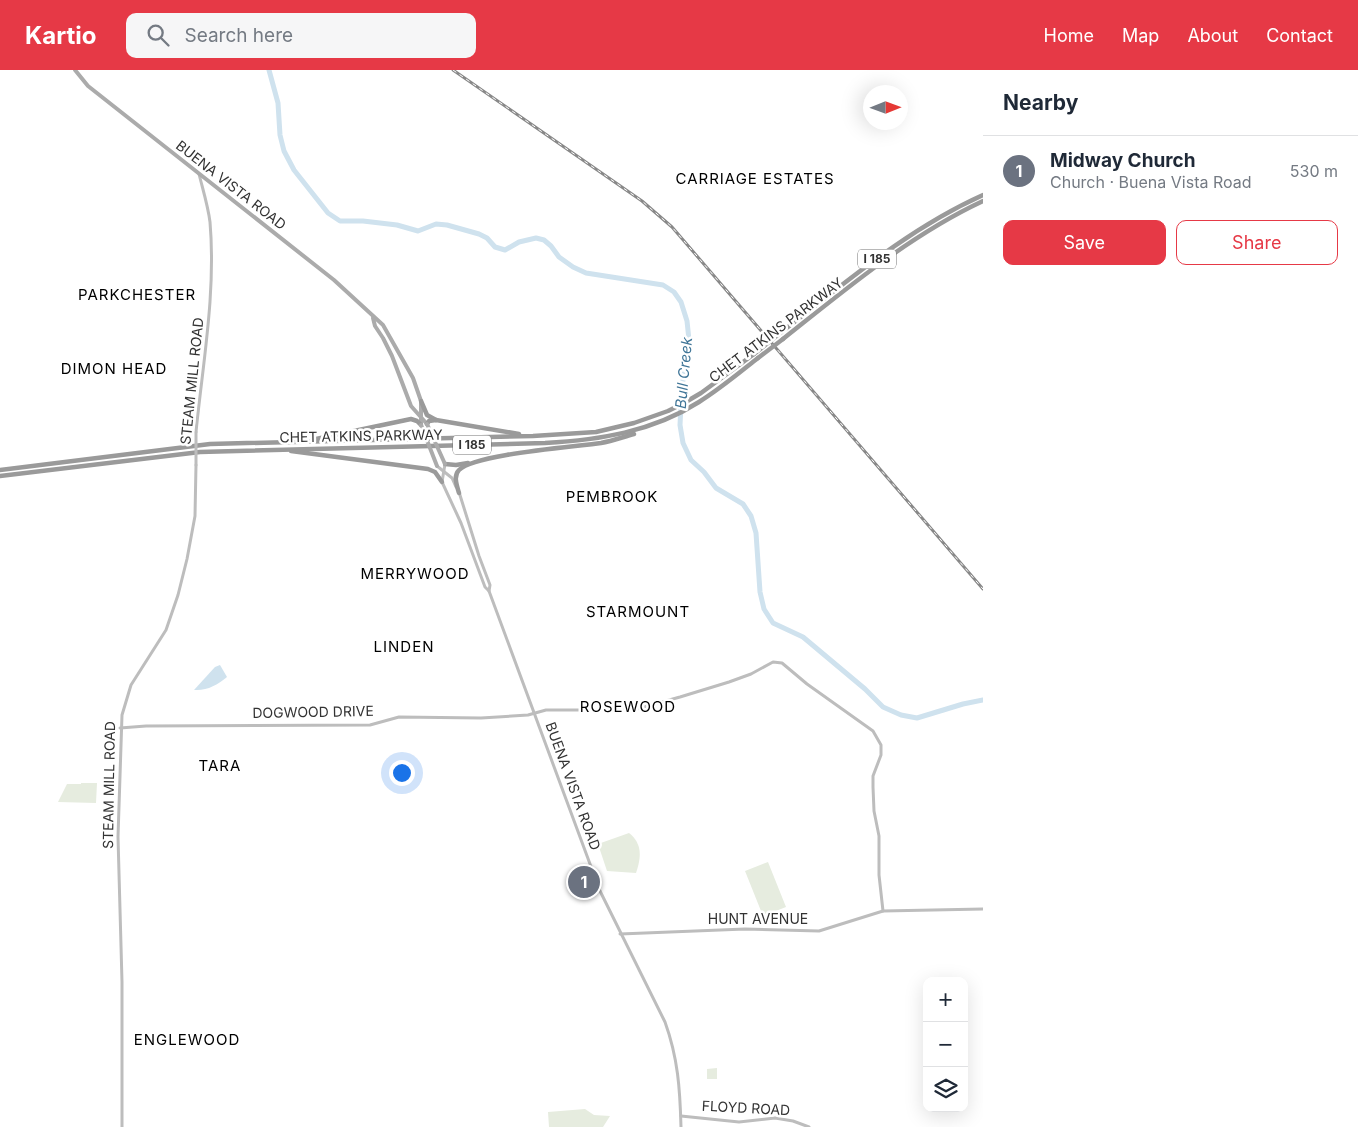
<!DOCTYPE html>
<html lang="en">
<head>
<meta charset="utf-8">
<style>
	:root { --surface:#fff; --page:#f6f6f7; --text:#1f2937; --muted:#747a83; --line:#e0e1e3; --accent:#e63946 }
	body { margin:0; font-family:Inter,sans-serif; background:var(--page); color:var(--text) }
	.controls { position:absolute; right:15px; bottom:15px; display:grid; overflow:hidden; border-radius:10px; box-shadow:0 5px 20px #0002 }
	.controls button { width:45px; height:45px; display:grid; place-items:center; padding:0; border:0; border-bottom:1px solid var(--line); background:var(--surface); color:var(--text); font:25px sans-serif }
	.compass { position:absolute; left:863px; top:15px; width:45px; height:45px; border-radius:50%; background:var(--surface); box-shadow:0 5px 20px #0002; rotate:89deg }
	.you { position:absolute; left:401px; top:702px; width:18px; height:18px; margin:-12px; border:4px solid #fff; border-radius:50%; background:#1a73e8; box-shadow:0 0 0 8px #1a73e833 }
	.badge { display:grid; place-items:center; width:32px; height:32px; border-radius:50%; background:var(--accent); color:#fff; font-size:16px; font-weight:700 }
	.pin { position:absolute; translate:-50% -50%; border:2px solid #fff; box-shadow:0 1px 5px #0006 }
	.list { margin:0; padding:0; list-style:none }
	h2 { display:flex; justify-content:space-between; align-items:center; height:65px; margin:0; padding:0 20px; font-size:21px }
	h2 small { font-size:16px; font-weight:400; color:var(--muted) }
	.list li { display:grid; grid-template-columns:32px 1fr auto; gap:15px; align-items:center; box-sizing:border-box; height:70px; padding:0 20px; border-top:1px solid var(--line) }
	.list b { display:block; font-size:19px; white-space:nowrap }
	.list p { margin:0; font-size:16px; white-space:nowrap; color:var(--muted) }
	.list em { font-size:16px; font-style:normal; color:var(--muted) }
	.actions { display:flex; gap:10px; padding:15px 20px }
	.actions a { flex:1; padding:11px 0; border:1px solid var(--accent); border-radius:10px; text-align:center; font-size:18px; color:var(--accent) }
	.actions .main { background:var(--accent); color:#fff }
	.icon { flex:none; width:28px; height:28px; fill:none; stroke:currentColor; stroke-width:2; stroke-linecap:round; stroke-linejoin:round }
	.map { position:relative; flex:none; width:983px; height:1057px; overflow:hidden }
	header { display:flex; align-items:center; gap:30px; box-sizing:border-box; height:70px; padding:0 25px; background:var(--accent); color:#fff }
	header strong { font-size:24px }
	nav { display:flex; gap:28px; margin-inline-start:auto; font-size:18px }
	.search { width:350px; height:45px; background:var(--page); display:flex; align-items:center; gap:12px; box-sizing:border-box; padding:0 18px; border-radius:10px; color:var(--muted); font-size:19px }
	main { display:flex }
	aside { flex:1; background:var(--surface) }
	.map>svg:first-child { display:block }
	.green { fill:#e6ecdf }
	.water { fill:#cfe2ee }
	.lines { fill:none; stroke-linecap:round; stroke-linejoin:round }
	.river { stroke:#cfe2ee; stroke-width:5 }
	.secondary { stroke:#bdbdbd; stroke-width:3 }
	.primary { stroke:#ababab; stroke-width:4 }
	.highway { stroke:#9a9a9a; stroke-width:4.5 }
	.rail-casing { stroke:#888; stroke-width:3 }
	.rail { stroke:#fff; stroke-width:1; stroke-dasharray:4; stroke-linecap:butt }
	.secondary-bridge { stroke:#bdbdbd; stroke-width:3 }
	.primary-bridge { stroke:#ababab; stroke-width:4 }
	.highway-bridge { stroke:#9a9a9a; stroke-width:4.5 }
	.labels { text-anchor:middle; stroke-width:5; stroke-linejoin:round; paint-order:stroke }
	.shield { fill:#fff; stroke:#707070; stroke-width:1 }
	.shield-label { font-size:12px; font-weight:bold; fill:#333 }
	.street-label { font-size:14px; fill:#333; stroke:#fff }
	.neighbourhood-label { font-size:15px; letter-spacing:1px; fill:#000; stroke:#fff }
	.water-label { font-size:15px; font-style:italic; fill:#3f7597; stroke:#fff }
</style>
</head>
<body>
<header>
<strong>Kartio</strong>
<div class="search"><svg class="icon" aria-label="search" viewBox="0 0 24 24"><circle cx="10" cy="10" r="6"/><path d="M15 15l6 6"/></svg>Search here</div>
<nav><a>Home</a><a>Map</a><a>About</a><a>Contact</a></nav>
</header>
<main>
<div class="map">
<svg width="983" height="1057" viewBox="0 0 983 1057">
	<rect width="100%" height="100%" fill="#fff"/>
	<g class="green">
		<polygon points="81,713 97,713 96,733 58,732 67,714 81,714"/>
		<path d="M629,763C643,774 641,788 636,803L607,801L598,774Z"/>
		<polygon points="768,792 786,837 763,846 745,801"/>
		<polygon points="717,998 717,1009 707,1009 707,999"/>
		<polygon points="585,1039 594,1045 610,1046 603,1057 549,1057 548,1042"/>
	</g>
	<path class="water" d="M220,595L227,607C217,615 207,621 194,620L215,597Z"/>
	<g class="lines">
		<polyline class="river" points="269,0 278,33 280,65 284,81 294,100 328,143 340,151 363,151 397,155 418,161 436,154 447,155 479,164 487,168 495,177 505,180 519,172 536,168 544,170 551,176 559,187 573,197 586,203 663,215 674,222 681,232 687,251 689,270 687,290 682,315 680,355 683,373 691,390 704,402 716,418 743,434 751,446 756,463 760,522 764,539 773,553 803,567 865,619 883,637 901,645 917,648 963,634 983,630"/>
		<g class="secondary">
			<path d="M196,362C203,292 216,222 210,152C208,136 203,120 199,104"/>
			<path d="M445,394L442,412L461,453L485,517L489,521L600,821L665,952C678,988 680,1019 681,1057"/>
			<polyline points="437,396 452,408 456,417"/>
			<polyline points="459,422 479,486 490,515 489,521"/>
			<polyline points="120,658 146,656 370,655 399,647 481,648 528,645 546,640 633,640 680,627 729,612 751,604 773,592 782,593 807,614 873,661 881,675 881,685 873,706 873,717 874,741 879,766 879,805 883,841"/>
			<polyline points="620,864 745,859 819,861 883,841 983,839"/>
			<polyline points="681,1046 739,1052 775,1048 793,1051 809,1057"/>
			<polyline points="122,1057 122,912 118,767 122,645 131,615 166,560 178,525 187,489 195,446 196,395"/>
		</g>
		<g class="primary">
			<polyline points="75,0 88,16 334,210 383,255 413,308 421,331 421,355"/>
			<polyline points="373,248 375,256 383,268 392,286 411,336 427,354"/>
		</g>
		<g class="highway">
			<path d="M779,264C844,214 907,159 983,125"/>
			<path d="M783,269C846,219 910,165 983,131"/>
			<polyline points="421,331 427,345 436,350"/>
			<polyline points="427,354 429,351 436,350 519,364"/>
			<polyline points="316,369 411,349 417,351 421,355"/>
			<polyline points="291,381 428,399 435,402 442,412"/>
			<polyline points="445,394 456,395 468,393"/>
			<polyline points="0,400 210,374 533,366 596,362 634,353 668,341 684,333 701,323 754,284"/>
			<path d="M0,406L200,382L545,373C599,370 652,362 699,332C720,319 739,303 758,288"/>
			<path d="M459,423C457,416 453,406 459,400C474,384 574,377 601,373C612,371 623,367 634,364"/>
		</g>
		<defs>
			<polyline id="rail" points="453,0 642,131 672,157 983,519"/>
		</defs>
		<use href="#rail" class="rail-casing"/>
		<use href="#rail" class="rail"/>
		<polyline class="secondary-bridge" points="196,395 196,362"/>
		<g class="primary-bridge">
			<polyline points="427,354 445,394"/>
			<polyline points="421,355 437,396"/>
		</g>
		<g class="highway-bridge">
			<polyline points="754,284 779,264"/>
			<polyline points="758,288 783,269"/>
		</g>
	</g>
	<g class="labels">
		<g class="shield">
			<rect x="858" y="179.5" width="38" height="19" rx="4"/>
			<rect x="453" y="365.5" width="38" height="19" rx="4"/>
		</g>
		<g class="shield-label">
			<text x="877" y="193">I 185</text>
			<text x="472" y="379">I 185</text>
		</g>
		<g class="street-label">
			<text transform="translate(231 115) rotate(38)" y="5">BUENA VISTA ROAD</text>
			<text transform="translate(776 260) rotate(-37)" y="5">CHET ATKINS PARKWAY</text>
			<text transform="translate(192 311) rotate(-84)" y="5">STEAM MILL ROAD</text>
			<text transform="translate(361 366) rotate(-1)" y="5">CHET ATKINS PARKWAY</text>
			<text transform="translate(313 642) rotate(-1)" y="5">DOGWOOD DRIVE</text>
			<text transform="translate(109 715) rotate(-89)" y="5">STEAM MILL ROAD</text>
			<text transform="translate(573 716) rotate(70)" y="5">BUENA VISTA ROAD</text>
			<text x="758" y="854">HUNT AVENUE</text>
			<text transform="translate(746 1038) rotate(3)" y="5">FLOYD ROAD</text>
		</g>
		<g class="neighbourhood-label">
			<text x="755" y="114">CARRIAGE ESTATES</text>
			<text x="137" y="230">PARKCHESTER</text>
			<text x="114" y="304">DIMON HEAD</text>
			<text x="612" y="432">PEMBROOK</text>
			<text x="415" y="509">MERRYWOOD</text>
			<text x="638" y="547">STARMOUNT</text>
			<text x="404" y="582">LINDEN</text>
			<text x="628" y="642">ROSEWOOD</text>
			<text x="220" y="701">TARA</text>
			<text x="187" y="975">ENGLEWOOD</text>
		</g>
		<g class="water-label">
			<text transform="translate(684 303) rotate(-85)" y="5">Bull Creek</text>
		</g>
	</g>
</svg>
<div class="controls">
<button>+</button>
<button>−</button>
<button><svg class="icon" aria-label="layers" viewBox="0 0 24 24"><path d="M12 4l9 5-9 5-9-5zM3 14l9 5 9-5"/></svg></button>
</div>
<svg class="compass" viewBox="-18 -18 36 36"><path d="M0-13l5 13h-10z" fill="#e53935"/><path d="M0 13l5-13h-10z" fill="#747a83"/></svg>
<div class="you"></div>
<div class="pin badge" style="left:584px;top:812px;background:#6b7280">1</div>
</div>
<aside>
<h2>Nearby<small></small></h2>
<ul class="list">
<li><span class="badge" style="background:#6b7280">1</span><div><b>Midway Church</b><p>Church · Buena Vista Road</p></div><em>530 m</em></li>
</ul>
<div class="actions"><a class="main">Save</a><a>Share</a></div>
</aside>
</main>
</body>
</html>
